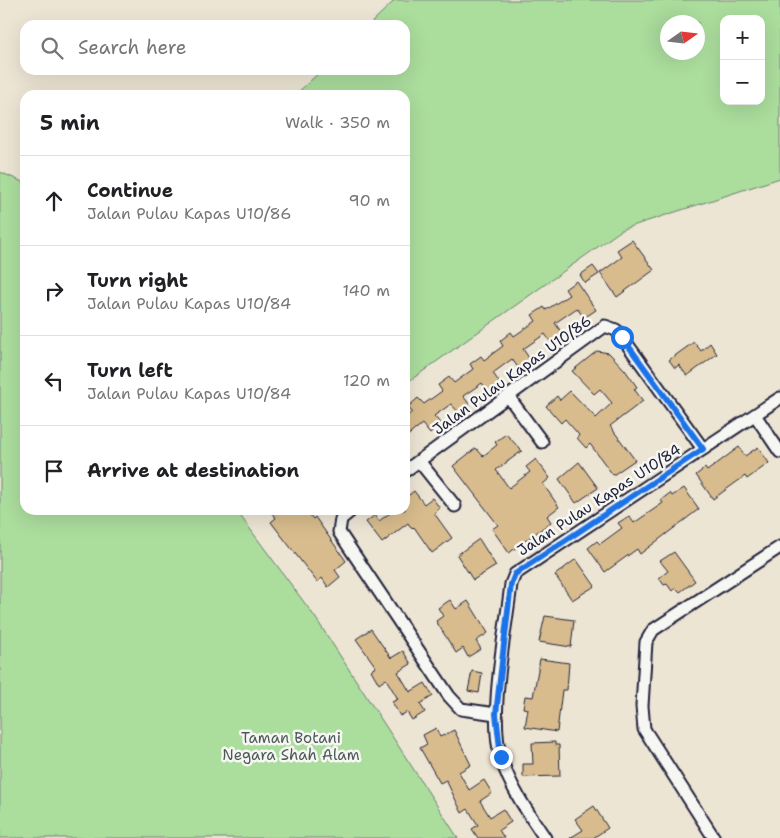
<!DOCTYPE html>
<html lang="en">
<head>
<meta charset="utf-8">
<style>
	:root { --surface:#fff; --page:#f2f2f2; --text:#202124; --muted:#757577; --line:#e0e0e0 }
	body { margin:0; font-family:"Shantell Sans",sans-serif; background:var(--page); color:var(--text) }
	.controls { position:absolute; right:15px; top:15px; display:grid; overflow:hidden; border-radius:10px; box-shadow:0 5px 20px #0002 }
	.controls button { width:45px; height:45px; display:grid; place-items:center; padding:0; border:0; border-bottom:1px solid var(--line); background:var(--surface); color:var(--text); font:25px sans-serif }
	.compass { position:absolute; left:660px; top:15px; width:45px; height:45px; border-radius:50%; background:var(--surface); box-shadow:0 5px 20px #0002; rotate:76deg }
	.stop { position:absolute; width:15px; height:15px; margin:-11px; border:4px solid #1a73e8; border-radius:50%; background:#fff }
	.stop.end { background:#1a73e8; border-color:#fff; box-shadow:0 1px 5px #0008 }
	.list { margin:0; padding:0; list-style:none }
	h2 { display:flex; justify-content:space-between; align-items:center; height:65px; margin:0; padding:0 20px; font-size:21px }
	h2 small { font-size:16px; font-weight:400; color:var(--muted) }
	.list li { display:grid; grid-template-columns:32px 1fr auto; gap:15px; align-items:center; box-sizing:border-box; height:90px; padding:0 20px; border-top:1px solid var(--line) }
	.list b { display:block; font-size:19px; white-space:nowrap }
	.list p { margin:0; font-size:16px; white-space:nowrap; color:var(--muted) }
	.list em { font-size:16px; font-style:normal; color:var(--muted) }
	.icon { flex:none; width:28px; height:28px; fill:none; stroke:currentColor; stroke-width:2; stroke-linecap:round; stroke-linejoin:round }
	.map { position:relative; flex:none; width:780px; height:838px; overflow:hidden }
	.search { position:absolute; background:var(--surface); box-shadow:0 5px 20px #0002; left:20px; top:20px; width:390px; height:55px; display:flex; align-items:center; gap:12px; box-sizing:border-box; padding:0 18px; border-radius:15px; color:var(--muted); font-size:19px }
	.panel { position:absolute; background:var(--surface); box-shadow:0 5px 20px #0002; left:20px; top:90px; width:390px; height:425px; border-radius:15px }
	.map>svg:first-child { display:block }
	.green { fill:#abdd9d; stroke:#66806c; fill-rule:evenodd }
	.building { fill:#d8bc8d; stroke:#22223b }
	.lines { fill:none; stroke-linecap:round; stroke-linejoin:round }
	.street-casing { stroke:#22223b; stroke-width:15 }
	.street { stroke:#f6f6f2; stroke-width:11 }
	.route { stroke:#1a73e8; stroke-width:6 }
	.labels { text-anchor:middle; stroke-width:5; stroke-linejoin:round; paint-order:stroke }
	.street-label { font-size:15px; fill:#22223b; stroke:#f6f6f2 }
	.park-label { font-size:15px; fill:#4b5a58; stroke:#f6f6f2 }
</style>
</head>
<body>
<div class="map">
<svg width="780" height="838" viewBox="0 0 780 838">
	<rect width="100%" height="100%" fill="#ede5d4"/>
	<filter id="ink" filterUnits="userSpaceOnUse"><feTurbulence type="fractalNoise" baseFrequency=".02" numOctaves="2"/><feDisplacementMap in="SourceGraphic" scale="10" xChannelSelector="R" yChannelSelector="G"/><feConvolveMatrix kernelMatrix="1 2 1 2 8 2 1 2 1" color-interpolation-filters="sRGB"/></filter>
	<g filter="url(#ink)">
		<g class="green">
			<path d="M395,0H780V178L623,229L405,384V95H295L322,70H405V25H369ZM724,19H761V101H724ZM698,22V52H668V22Z"/>
			<polygon points="0,172 25,183 25,510 236,510 315,617 458,838 0,838"/>
		</g>
		<g class="building">
			<polygon points="632,240 654,270 617,297 600,273 622,257 617,250"/>
			<polygon points="593,266 599,274 585,283 580,275"/>
			<polygon points="576,281 596,310 584,318 577,308 555,323 564,336 552,344 545,334 523,349 531,361 519,369 512,359 493,373 501,385 489,393 482,383 463,396 470,405 459,413 451,404 434,416 441,424 430,434 422,424 405,438 405,418 412,412 408,407 418,398 424,404 442,391 438,385 449,377 454,383 473,369 470,364 481,356 484,360 503,346 500,341 511,332 514,336 536,321 532,315 544,307 546,310 569,295 565,289"/>
			<polygon points="694,342 701,351 710,343 717,354 687,376 679,365 675,368 669,360"/>
			<polygon points="597,351 609,353 625,370 637,387 634,389 643,401 610,426 635,460 613,475 590,444 586,448 577,438 579,435 565,419 561,423 546,406 557,396 560,400 570,391 596,418 612,403 600,389 594,394 572,371"/>
			<polygon points="506,434 522,451 496,470 509,488 530,472 526,467 536,459 550,478 543,484 559,507 547,516 551,522 509,553 492,529 498,525 453,466 476,448 483,456 497,445 495,442"/>
			<polygon points="739,447 745,456 758,447 769,463 747,479 745,476 713,499 696,475 705,468 707,471"/>
			<polygon points="579,462 598,488 576,503 559,479"/>
			<polygon points="684,488 699,509 640,554 637,549 605,572 588,548 597,541 600,544 622,528 618,523 629,516 634,523 663,503 661,500 670,493 672,496"/>
			<polygon points="414,491 424,504 432,498 440,508 434,513 452,538 432,553 414,527 412,529 408,523 382,543 366,522 375,515 379,521 394,510 405,510 405,498"/>
			<polygon points="269,510 306,510 313,519 315,517 346,561 335,570 340,577 328,587 322,578 317,582 271,522 276,518"/>
			<polygon points="479,539 496,566 473,580 457,555"/>
			<polygon points="674,552 695,581 680,592 676,588 672,591 667,584 664,585 659,578 668,571 660,561"/>
			<polygon points="576,559 595,586 572,600 555,575"/>
			<polygon points="450,600 456,609 468,601 488,633 476,641 481,649 468,657 463,648 456,653 436,621 443,616 438,608"/>
			<polygon points="545,616 574,620 571,647 539,642"/>
			<polygon points="371,629 391,658 403,651 411,664 398,672 410,692 425,683 433,696 420,704 425,712 412,720 407,712 400,716 392,702 398,699 386,679 379,684 371,670 376,667 356,639"/>
			<polygon points="540,659 569,663 567,690 562,690 557,732 525,727 528,709 523,708 525,696 533,697"/>
			<polygon points="472,671 482,673 479,693 468,691"/>
			<polygon points="436,728 440,737 454,730 471,765 459,772 469,790 484,780 492,793 480,801 490,817 503,809 511,822 499,830 504,838 478,838 472,829 478,825 468,809 462,813 446,780 440,783 420,748 427,744 423,735"/>
			<polygon points="555,742 555,745 559,745 560,776 523,777 523,764 533,764 532,743"/>
			<polygon points="594,806 608,828 593,838 570,838 583,830 575,819"/>
		</g>
		<g class="lines">
			<defs>
				<g id="street">
					<polyline points="508,396 542,442"/>
					<polyline points="755,415 780,452"/>
					<polyline points="419,461 455,506"/>
					<polyline points="405,471 605,326 616,330 622,337 703,449"/>
					<polyline points="352,510 341,519 339,532 449,696 461,709 496,714"/>
					<path d="M545,838C528,813 510,787 501,758C488,715 506,630 511,584L515,574L780,398"/>
					<polyline points="714,838 644,729 642,706 646,642 653,630 780,547"/>
				</g>
			</defs>
			<use href="#street" class="street-casing"/>
			<use href="#street" class="street"/>
		</g>
	</g>
	<g class="lines" filter="url(#ink)">
		<polyline class="route" points="501,757 496,714 511,584 515,574 703,449 622,337"/>
	</g>
	<g class="labels">
		<g class="street-label">
			<text transform="translate(512 375) rotate(-36)" y="5">Jalan Pulau Kapas U10/86</text>
			<text transform="translate(599 500) rotate(-33)" y="5">Jalan Pulau Kapas U10/84</text>
		</g>
		<g class="park-label">
			<text x="291" y="743">Taman Botani<tspan x="291" dy="17">Negara Shah Alam</tspan></text>
		</g>
	</g>
</svg>
<div class="controls">
<button>+</button>
<button>−</button>
</div>
<svg class="compass" viewBox="-18 -18 36 36"><path d="M0-13l5 13h-10z" fill="#e53935"/><path d="M0 13l5-13h-10z" fill="#757577"/></svg>
<div class="stop" style="left:622px;top:337px"></div>
<div class="stop end" style="left:501px;top:757px"></div>
<div class="search"><svg class="icon" aria-label="search" viewBox="0 0 24 24"><circle cx="10" cy="10" r="6"/><path d="M15 15l6 6"/></svg>Search here</div>
<section class="panel">
<h2>5 min<small>Walk · 350 m</small></h2>
<ul class="list">
<li><svg class="icon" aria-label="ahead" viewBox="0 0 24 24"><path d="M12 20V5M6 11l6-6 6 6"/></svg><div><b>Continue</b><p>Jalan Pulau Kapas U10/86</p></div><em>90 m</em></li>
<li><svg class="icon" aria-label="right" viewBox="0 0 24 24"><path d="M7 20v-9h11M14 6l5 5-5 5"/></svg><div><b>Turn right</b><p>Jalan Pulau Kapas U10/84</p></div><em>140 m</em></li>
<li><svg class="icon" aria-label="left" viewBox="0 0 24 24"><path d="M17 20v-9H6M10 6l-5 5 5 5"/></svg><div><b>Turn left</b><p>Jalan Pulau Kapas U10/84</p></div><em>120 m</em></li>
<li><svg class="icon" aria-label="arrive" viewBox="0 0 24 24"><path d="M6 21V4h12l-3 4 3 4H6"/></svg><div><b>Arrive at destination</b></div></li>
</ul>
</section>
</div>
</body>
</html>
